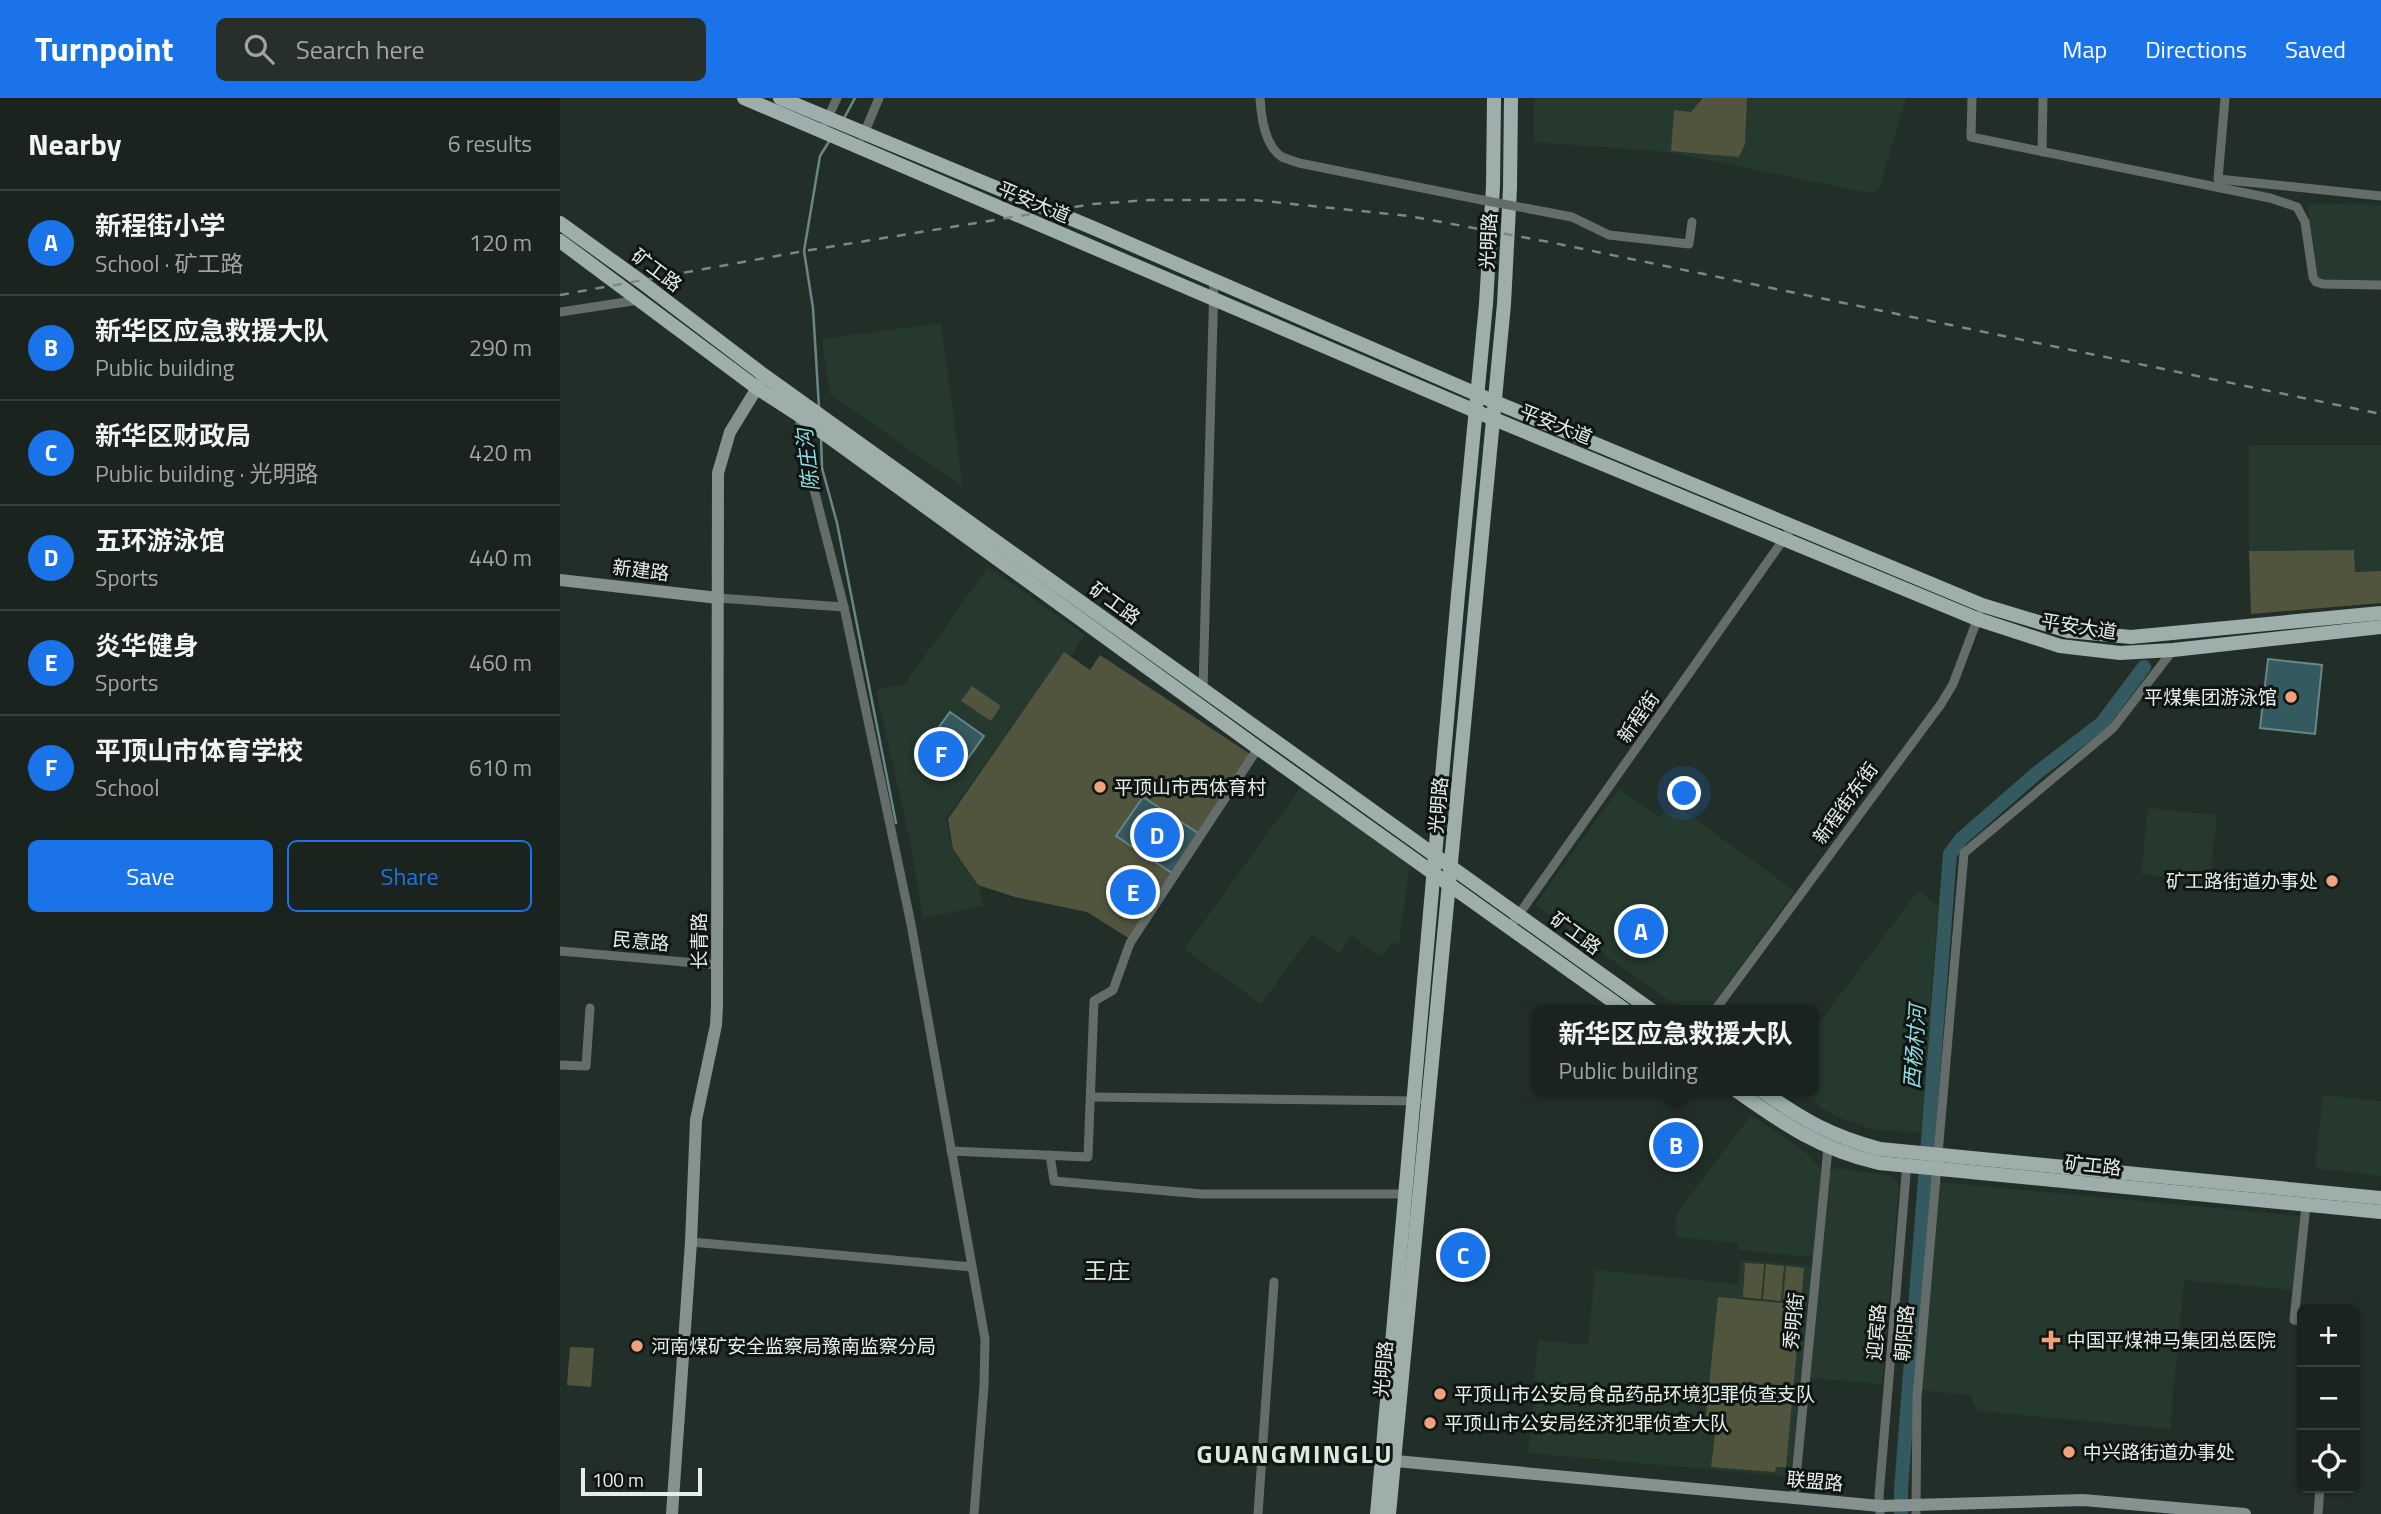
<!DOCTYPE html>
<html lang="en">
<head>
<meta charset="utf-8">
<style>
	:root { --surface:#1a231e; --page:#272f2b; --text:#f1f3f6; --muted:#9fa4a4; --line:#38403c; --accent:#1a73e8 }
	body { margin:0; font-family:"Titillium Web","Noto Sans SC",sans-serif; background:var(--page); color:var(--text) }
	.controls { position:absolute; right:21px; bottom:21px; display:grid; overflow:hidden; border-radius:10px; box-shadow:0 2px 5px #0004 }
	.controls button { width:63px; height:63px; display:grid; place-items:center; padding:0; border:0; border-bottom:2px solid var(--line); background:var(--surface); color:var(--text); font:35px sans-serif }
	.scale { position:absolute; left:21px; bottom:18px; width:121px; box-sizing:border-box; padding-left:7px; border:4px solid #e5eee9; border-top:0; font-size:19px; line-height:24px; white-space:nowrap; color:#e5eee9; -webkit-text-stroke:5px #101512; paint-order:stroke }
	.you { position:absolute; left:1125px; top:696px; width:24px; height:24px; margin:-18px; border:5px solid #fff; border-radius:50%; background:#1a73e8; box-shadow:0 0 0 10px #1a73e833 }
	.badge { display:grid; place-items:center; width:46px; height:46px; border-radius:50%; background:var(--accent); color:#fff; font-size:23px; font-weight:700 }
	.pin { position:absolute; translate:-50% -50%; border:4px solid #fff; box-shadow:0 2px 7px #0006 }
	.popup { position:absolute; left:972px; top:907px; width:287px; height:91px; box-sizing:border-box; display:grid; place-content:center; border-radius:10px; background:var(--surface); filter:drop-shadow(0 2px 5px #0005); font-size:23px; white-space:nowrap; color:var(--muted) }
	.popup b { font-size:26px; color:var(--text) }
	.popup::after { content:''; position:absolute; left:50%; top:100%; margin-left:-14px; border:14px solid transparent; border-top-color:var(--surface) }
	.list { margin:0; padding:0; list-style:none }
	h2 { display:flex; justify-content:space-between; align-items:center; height:91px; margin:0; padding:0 28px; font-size:30px }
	h2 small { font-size:23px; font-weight:400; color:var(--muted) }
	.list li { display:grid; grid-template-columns:46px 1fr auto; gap:21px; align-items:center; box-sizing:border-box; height:105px; padding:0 28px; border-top:2px solid var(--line) }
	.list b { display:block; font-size:26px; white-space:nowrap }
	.list p { margin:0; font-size:23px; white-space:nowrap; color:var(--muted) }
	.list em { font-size:23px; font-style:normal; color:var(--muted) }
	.actions { display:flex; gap:14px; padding:21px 28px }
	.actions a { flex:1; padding:16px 0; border:2px solid var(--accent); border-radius:10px; text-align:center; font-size:24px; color:var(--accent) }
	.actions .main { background:var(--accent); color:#fff }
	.icon { flex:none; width:38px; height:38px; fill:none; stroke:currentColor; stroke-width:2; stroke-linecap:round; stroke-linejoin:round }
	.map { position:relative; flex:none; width:1821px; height:1416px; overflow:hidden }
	header { display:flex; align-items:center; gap:42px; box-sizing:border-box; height:98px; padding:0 35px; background:var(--accent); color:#fff }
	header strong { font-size:33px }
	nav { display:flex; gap:38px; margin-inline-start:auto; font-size:24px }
	.search { width:490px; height:63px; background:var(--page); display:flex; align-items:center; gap:18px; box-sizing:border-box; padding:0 24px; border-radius:10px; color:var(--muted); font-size:26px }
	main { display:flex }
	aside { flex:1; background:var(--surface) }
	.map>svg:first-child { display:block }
	.built { fill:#25392e }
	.green { fill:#52553e }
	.water { fill:#34595e; stroke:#698688; stroke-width:2 }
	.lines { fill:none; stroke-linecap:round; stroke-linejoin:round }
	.stream { stroke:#698688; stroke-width:2.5 }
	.river { stroke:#34595e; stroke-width:14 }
	.street { stroke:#656d6b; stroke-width:9 }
	.secondary { stroke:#85928f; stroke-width:12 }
	.primary { stroke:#9daeab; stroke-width:14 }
	.rail { stroke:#7d8882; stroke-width:2.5; stroke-dasharray:9 9; stroke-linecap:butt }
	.street-bridge { stroke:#656d6b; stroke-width:9 }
	.poi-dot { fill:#f1a17b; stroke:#101512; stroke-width:2.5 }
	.labels { text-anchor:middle; stroke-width:6; stroke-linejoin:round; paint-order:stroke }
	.street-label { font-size:19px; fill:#e5eee9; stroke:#101512 }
	.poi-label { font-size:19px; fill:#e5eee9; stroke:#101512; text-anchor:start }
	.water-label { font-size:21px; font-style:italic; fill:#90dae3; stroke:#101512 }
	.quarter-label { font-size:23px; fill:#d8e9df; stroke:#101512 }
	.district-label { font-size:26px; font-weight:bold; letter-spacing:2px; fill:#d8e9df; stroke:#101512 }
</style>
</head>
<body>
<header>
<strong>Turnpoint</strong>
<div class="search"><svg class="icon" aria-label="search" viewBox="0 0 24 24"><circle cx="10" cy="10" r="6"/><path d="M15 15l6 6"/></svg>Search here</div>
<nav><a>Map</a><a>Directions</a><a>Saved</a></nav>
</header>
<main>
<aside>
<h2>Nearby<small>6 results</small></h2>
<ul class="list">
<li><span class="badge">A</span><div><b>新程街小学</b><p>School · 矿工路</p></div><em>120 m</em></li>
<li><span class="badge">B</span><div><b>新华区应急救援大队</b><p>Public building</p></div><em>290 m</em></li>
<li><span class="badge">C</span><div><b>新华区财政局</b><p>Public building · 光明路</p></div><em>420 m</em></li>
<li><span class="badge">D</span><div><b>五环游泳馆</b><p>Sports</p></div><em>440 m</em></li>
<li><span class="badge">E</span><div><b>炎华健身</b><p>Sports</p></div><em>460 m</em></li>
<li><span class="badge">F</span><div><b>平顶山市体育学校</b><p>School</p></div><em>610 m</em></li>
</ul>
<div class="actions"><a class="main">Save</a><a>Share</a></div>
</aside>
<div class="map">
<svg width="1821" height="1416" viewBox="0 0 1821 1416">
	<rect width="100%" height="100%" fill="#222f28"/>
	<g class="built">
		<polygon points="974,0 1346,0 1319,92 1310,95 1108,54 974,44"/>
		<polygon points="1747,105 1821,107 1821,183 1757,182"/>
		<polygon points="381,225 403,389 270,296 262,241"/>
		<polygon points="1689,347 1821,347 1821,473 1795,474 1794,452 1689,453"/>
		<polygon points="428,469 525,537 510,559 504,555 386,721 392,751 419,789 423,808 363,820 351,748 316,592 345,586"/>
		<polygon points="741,689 850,766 839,846 831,845 822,859 792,838 779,856 752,836 701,906 624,851"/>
		<polygon points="1059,691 1100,720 1106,713 1112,717 1118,709 1235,793 1149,912 1122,912 975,807"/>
		<polygon points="1588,710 1657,717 1650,783 1581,776"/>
		<polygon points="1358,793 1378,808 1361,1035 1312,1031 1273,1017 1236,993 1254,993 1254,932"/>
		<polygon points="1763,997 1821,1003 1821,1078 1755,1070"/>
		<polygon points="1191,1017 1245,1054 1261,1072 1253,1159 1178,1152 1178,1145 1115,1139 1117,1115"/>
		<polygon points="1277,1070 1332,1078 1339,1087 1322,1286 1249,1280 1269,1074"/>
		<polygon points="1378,1084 1740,1118 1733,1192 1624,1182 1610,1331 1418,1313 1413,1305 1411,1297 1359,1292"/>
		<polygon points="1181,1162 1253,1168 1233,1379 968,1355 978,1242 1028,1247 1035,1172 1178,1186"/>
	</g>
	<g class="green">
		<polygon points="1143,0 1187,0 1185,46 1179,59 1111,53 1114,12 1131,14"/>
		<polygon points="1794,452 1795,474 1821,473 1821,505 1691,516 1689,453"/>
		<polygon points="504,554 530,572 540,557 690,656 570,841 527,814 455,799 418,787 393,751 388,721"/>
		<polygon points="412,588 441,608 431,623 401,603"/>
		<polygon points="1185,1165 1204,1166 1201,1201 1183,1199"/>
		<polygon points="1206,1166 1224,1168 1221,1203 1203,1201"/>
		<polygon points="1226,1168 1244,1170 1241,1204 1223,1203"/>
		<polygon points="1158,1199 1241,1207 1226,1369 1216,1369 1215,1374 1151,1369 1156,1329 1145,1327"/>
		<polygon points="10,1249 34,1250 31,1289 7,1287"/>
	</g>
	<g class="water">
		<polygon points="1708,561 1762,567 1755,636 1700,630"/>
		<polygon points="390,614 424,638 404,666 370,641"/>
		<polygon points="583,699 638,735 612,775 556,738"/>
	</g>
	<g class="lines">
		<g class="stream">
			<polyline points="283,22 295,0"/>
			<polyline points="259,310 253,210 244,153 260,58 270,42"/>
			<polyline points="261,338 262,370 277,425 336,725"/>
		</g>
		<polyline class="river" points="1341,1416 1341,1392 1390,756 1401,741 1478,674 1542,625 1584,569"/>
		<g class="street">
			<path d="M700,0C701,18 705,48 722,59C727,61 733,63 739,65L922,102"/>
			<polyline points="1412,0 1411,39 1710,100 1737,109 1745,124 1753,179 1756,184 1763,186 1821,187"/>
			<polyline points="1665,0 1658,81 1821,98"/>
			<polyline points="266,24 277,0"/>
			<polyline points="303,38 319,0"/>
			<polyline points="1482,54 1483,0"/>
			<polyline points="970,111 1012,119 1049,137 1129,146 1132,124"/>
			<polyline points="0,214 79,202"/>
			<polyline points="239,317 243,348 284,509 351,826 425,1241 424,1288 414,1416"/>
			<polyline points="158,500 284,509"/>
			<polyline points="643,591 654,183"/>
			<polyline points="950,829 1233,428"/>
			<polyline points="0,853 158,867"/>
			<polyline points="1155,912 1381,606 1393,586 1419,517"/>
			<polyline points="0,967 26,968 30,910"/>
			<polyline points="531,999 858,1003"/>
			<polyline points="391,1053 528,1059 534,903 553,892 570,845 698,650"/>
			<polyline points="490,1057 494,1083 642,1096 845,1096"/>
			<polyline points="131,1144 412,1169"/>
			<polyline points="1742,1223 1734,1222 1746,1107"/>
			<polyline points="1234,1400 1268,1050"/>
			<polyline points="698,1416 714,1184"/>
			<polyline points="1320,1416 1319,1398 1347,1065"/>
			<polyline points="1356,1416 1357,1299 1404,755 1553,630 1613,552"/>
			<polyline points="1758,1416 1760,1390"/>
		</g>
		<g class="secondary">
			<polyline points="0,482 158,500"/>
			<polyline points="825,1362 1320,1408 1523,1402 1685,1416"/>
			<polyline points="112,1416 131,1144 136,1022 156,927 157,907 158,375 170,334 202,282"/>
		</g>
		<g class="primary">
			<polyline points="184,0 934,321 1417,521 1500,548 1560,555 1613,552 1821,529"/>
			<polyline points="220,0 531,129 935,304 1422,507 1508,533 1571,539 1821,515"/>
			<polyline points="0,125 79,182 205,278 1091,912"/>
			<polyline points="0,143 197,290 239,317 698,650 1065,912"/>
			<path d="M1177,993C1225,1027 1260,1051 1319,1065L1821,1114"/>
			<path d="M1202,993C1243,1022 1271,1038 1320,1051L1821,1100"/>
			<polyline points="817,1416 898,497 926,206 933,88 934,0"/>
			<polyline points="829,1416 944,206 950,90 951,0"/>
		</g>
		<polyline class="rail" points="0,197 244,153 533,106 589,102 694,102 849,118 989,144 1821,316"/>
		<polyline class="street-bridge" points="922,102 970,111"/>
	</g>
	<g class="poi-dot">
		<circle cx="1731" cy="599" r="7"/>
		<circle cx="540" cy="689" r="7"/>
		<circle cx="1772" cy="783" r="7"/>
		<path d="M1487.5 1231.5h7v7h7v7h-7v7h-7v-7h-7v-7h7z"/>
		<circle cx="77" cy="1248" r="7"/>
		<circle cx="880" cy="1296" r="7"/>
		<circle cx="870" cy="1325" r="7"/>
		<circle cx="1509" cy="1354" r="7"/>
	</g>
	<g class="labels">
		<g class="street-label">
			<text transform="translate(474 104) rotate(23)" y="7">平安大道</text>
			<text transform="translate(928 143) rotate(-87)" y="7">光明路</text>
			<text transform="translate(97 172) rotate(37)" y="7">矿工路</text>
			<text transform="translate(996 326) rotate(22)" y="7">平安大道</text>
			<text transform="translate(81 472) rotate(7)" y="7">新建路</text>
			<text transform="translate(555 505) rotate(36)" y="7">矿工路</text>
			<text transform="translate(1519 528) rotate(9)" y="7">平安大道</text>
			<text transform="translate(1078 619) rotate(-55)" y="7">新程街</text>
			<text transform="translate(1285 705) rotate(-54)" y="7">新程街东街</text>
			<text transform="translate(878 707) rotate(-85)" y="7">光明路</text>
			<text transform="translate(1016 835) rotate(36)" y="7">矿工路</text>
			<text transform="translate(81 843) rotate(5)" y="7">民意路</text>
			<text transform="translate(139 843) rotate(-90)" y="7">长青路</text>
			<text transform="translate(1533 1067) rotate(6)" y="7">矿工路</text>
			<text transform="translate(1233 1223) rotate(-84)" y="7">秀明街</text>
			<text transform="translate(1316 1234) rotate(-85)" y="7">迎宾路</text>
			<text transform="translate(1344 1235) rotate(-85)" y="7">朝阳路</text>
			<text transform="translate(823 1271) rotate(-85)" y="7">光明路</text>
			<text transform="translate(1255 1383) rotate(5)" y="7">联盟路</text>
		</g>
		<g class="poi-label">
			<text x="1717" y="606" text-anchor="end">平煤集团游泳馆</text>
			<text x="554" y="696">平顶山市西体育村</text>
			<text x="1758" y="790" text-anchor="end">矿工路街道办事处</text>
			<text x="1507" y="1249">中国平煤神马集团总医院</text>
			<text x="91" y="1255">河南煤矿安全监察局豫南监察分局</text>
			<text x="894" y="1303">平顶山市公安局食品药品环境犯罪侦查支队</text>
			<text x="884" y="1332">平顶山市公安局经济犯罪侦查大队</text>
			<text x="1523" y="1361">中兴路街道办事处</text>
		</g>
		<g class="water-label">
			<text transform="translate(248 362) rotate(-97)" y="7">陈庄沟</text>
			<text transform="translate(1355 949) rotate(-86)" y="7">西杨村河</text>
		</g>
		<g class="quarter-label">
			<text x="547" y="1181">王庄</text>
		</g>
		<g class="district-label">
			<text x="735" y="1365">GUANGMINGLU</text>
		</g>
	</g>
</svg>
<div class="controls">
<button>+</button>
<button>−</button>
<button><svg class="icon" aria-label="locate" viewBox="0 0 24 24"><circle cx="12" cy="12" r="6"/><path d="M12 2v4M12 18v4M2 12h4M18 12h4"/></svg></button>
</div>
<div class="scale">100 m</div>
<div class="you"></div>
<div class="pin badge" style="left:1081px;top:833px">A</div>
<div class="pin badge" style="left:1116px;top:1047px">B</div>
<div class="popup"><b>新华区应急救援大队</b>Public building</div>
<div class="pin badge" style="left:903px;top:1157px">C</div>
<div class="pin badge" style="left:597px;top:737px">D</div>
<div class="pin badge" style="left:573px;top:794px">E</div>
<div class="pin badge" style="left:381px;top:656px">F</div>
</div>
</main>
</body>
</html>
